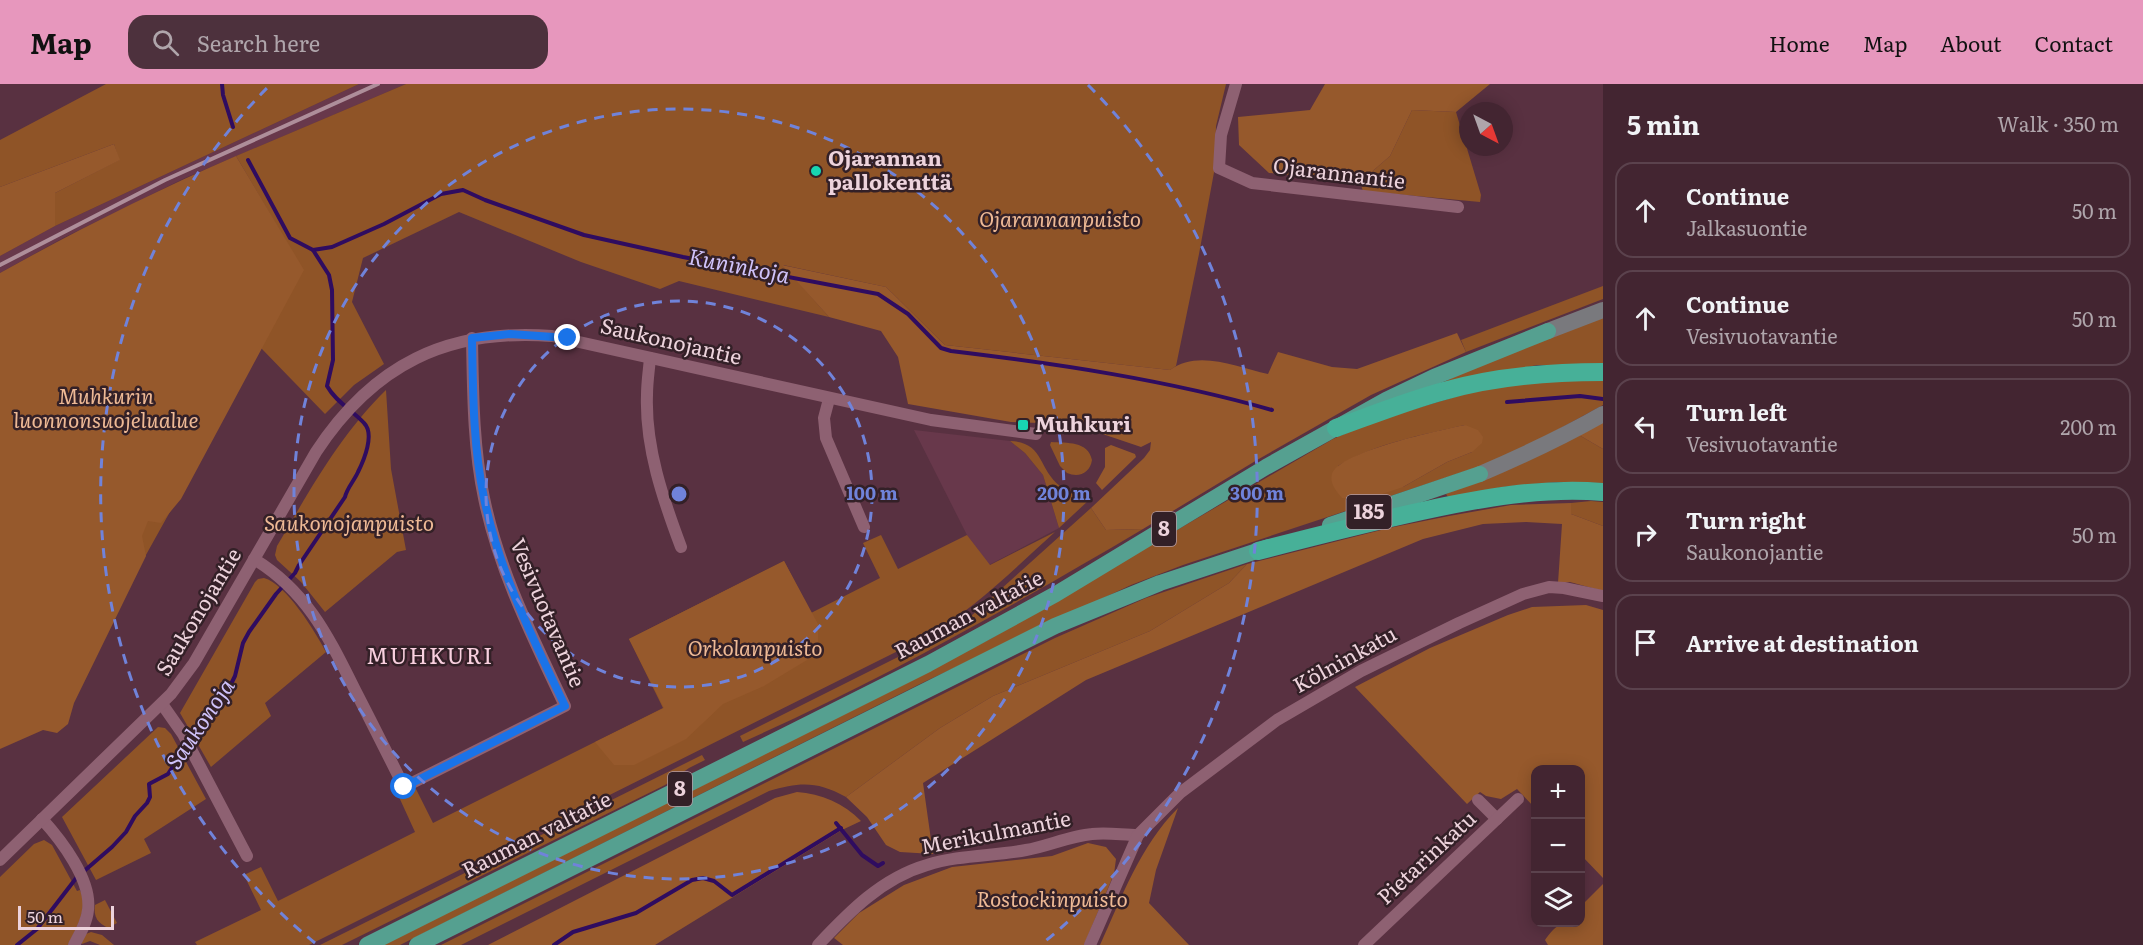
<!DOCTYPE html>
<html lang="en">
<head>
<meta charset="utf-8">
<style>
	:root { --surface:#432531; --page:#4d313d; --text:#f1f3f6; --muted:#afa5ab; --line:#5b424d; --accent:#e797bd }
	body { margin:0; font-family:Literata,serif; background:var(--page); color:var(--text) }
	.controls { position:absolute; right:18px; bottom:18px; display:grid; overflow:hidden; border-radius:12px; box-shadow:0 3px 15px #0003 }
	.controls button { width:54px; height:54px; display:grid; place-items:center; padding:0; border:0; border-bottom:2px solid var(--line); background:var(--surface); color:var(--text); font:30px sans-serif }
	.compass { position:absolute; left:1459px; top:18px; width:54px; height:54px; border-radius:50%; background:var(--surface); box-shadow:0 3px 15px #0003; rotate:139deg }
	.scale { position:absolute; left:18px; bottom:15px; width:96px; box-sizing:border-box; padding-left:6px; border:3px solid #edd3dc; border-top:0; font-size:16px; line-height:21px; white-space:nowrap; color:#edd3dc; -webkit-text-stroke:4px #332027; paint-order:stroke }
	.stop { position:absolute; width:18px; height:18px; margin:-14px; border:4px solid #1a73e8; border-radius:50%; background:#fff }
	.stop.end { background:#1a73e8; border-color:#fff; box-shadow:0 2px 6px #0008 }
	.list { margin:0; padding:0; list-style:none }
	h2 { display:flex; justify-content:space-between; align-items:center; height:78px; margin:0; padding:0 24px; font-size:26px }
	h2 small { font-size:20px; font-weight:400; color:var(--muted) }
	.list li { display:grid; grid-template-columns:39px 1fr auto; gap:18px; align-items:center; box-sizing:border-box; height:96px; margin:0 12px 12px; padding:0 12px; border:2px solid var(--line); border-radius:18px }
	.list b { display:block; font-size:22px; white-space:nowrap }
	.list p { margin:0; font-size:20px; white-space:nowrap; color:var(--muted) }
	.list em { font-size:20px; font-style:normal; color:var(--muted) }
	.icon { flex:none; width:33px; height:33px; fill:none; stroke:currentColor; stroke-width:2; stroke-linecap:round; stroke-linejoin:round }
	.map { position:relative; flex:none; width:1603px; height:861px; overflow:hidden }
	header { display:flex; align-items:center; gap:36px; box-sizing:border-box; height:84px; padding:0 30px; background:var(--accent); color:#111 }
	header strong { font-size:28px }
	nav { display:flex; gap:33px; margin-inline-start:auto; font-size:21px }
	.search { width:420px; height:54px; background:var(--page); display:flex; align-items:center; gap:15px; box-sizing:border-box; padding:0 21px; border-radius:18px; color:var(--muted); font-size:22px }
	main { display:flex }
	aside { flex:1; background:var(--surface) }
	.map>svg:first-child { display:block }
	.built { fill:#68384b }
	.green { fill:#8f5427; fill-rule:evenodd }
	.forest { fill:#96592c }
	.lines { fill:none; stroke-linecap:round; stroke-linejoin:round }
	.stream { stroke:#2f0c60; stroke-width:4 }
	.minor { stroke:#8e6172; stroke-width:12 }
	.secondary { stroke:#79797d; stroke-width:16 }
	.trunk { stroke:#55a090; stroke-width:16 }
	.motorway { stroke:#47b098; stroke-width:18 }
	.rail { stroke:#ae8e9a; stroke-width:4 }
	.route { stroke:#1a73e8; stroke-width:8 }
	.ring { fill:none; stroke:#7083da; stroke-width:3; stroke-dasharray:10 8 }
	.poi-dot { fill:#18d5b2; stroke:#332027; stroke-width:2 }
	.labels { text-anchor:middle; stroke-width:5; stroke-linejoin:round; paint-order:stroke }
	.shield { fill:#332027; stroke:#b59da6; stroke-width:1.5 }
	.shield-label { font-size:20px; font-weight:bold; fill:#edd3dc }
	.poi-label { font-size:21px; font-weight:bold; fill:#edd3dc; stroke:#332027; text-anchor:start }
	.street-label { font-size:21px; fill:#edd3dc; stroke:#332027 }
	.park-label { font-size:21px; font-style:italic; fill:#eeb995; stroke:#332027 }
	.water-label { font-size:22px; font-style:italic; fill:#cfc2fa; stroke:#332027 }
	.neighbourhood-label { font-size:22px; letter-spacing:1.5px; fill:#f9d0df; stroke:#332027 }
	.centre { fill:#7083da; stroke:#332027; stroke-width:3 }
	.ring-label { font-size:18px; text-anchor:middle; font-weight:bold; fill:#7083da; stroke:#332027; stroke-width:5; stroke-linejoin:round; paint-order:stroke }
</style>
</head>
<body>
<header>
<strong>Map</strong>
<div class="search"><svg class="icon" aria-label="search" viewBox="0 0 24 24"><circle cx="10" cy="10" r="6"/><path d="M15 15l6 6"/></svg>Search here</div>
<nav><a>Home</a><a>Map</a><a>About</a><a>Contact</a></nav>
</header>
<main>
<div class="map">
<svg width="1603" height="861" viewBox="0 0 1603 861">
	<rect width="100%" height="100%" fill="#593141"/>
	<g class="built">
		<polygon points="359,0 406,0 185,94 63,154 0,189 0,172 55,142"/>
		<polygon points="914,346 1010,357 1025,369 1043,391 1059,444 989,481 967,451"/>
	</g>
	<g class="green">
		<polygon points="106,0 359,0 55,142 55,109 119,76 114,60 0,103 0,56"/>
		<polygon points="406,0 1226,0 1216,42 1215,83 1199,170 1176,282 1170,286 945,261 886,203 783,181 829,233 679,197 660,205 581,178 459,128 363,174 352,218 384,280 354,301 325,330 261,264 62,622 0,258 290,164 236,72"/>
		<polygon points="1412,26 1456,28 1481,111 1480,118 1363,107 1360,98 1390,72"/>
		<polygon points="1603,202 1603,215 1466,268 1461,256"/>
		<polygon points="1603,232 1603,281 1537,281 1438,301 1481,279"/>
		<path d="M1603,293V321L1537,357L1487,380L1183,481L1131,501L924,598L400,861H383L992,554L1333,355L1374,337L1492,302ZM1465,341L1472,368L1447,378L1403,403L1338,382C1376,359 1422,351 1465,341Z"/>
		<path d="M386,306L391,385L406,466L397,468L325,528L301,498L277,476L275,471L277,462C310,406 339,352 386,306Z"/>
		<polygon points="1579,351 1603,365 1603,399 1557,398 1503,403 1448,413 1446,410"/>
		<path d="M1010,357C1044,358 1038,385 1060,402C1072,410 1082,402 1091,408L1089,416L1059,444L1043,391L1025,369Z"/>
		<path d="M1051,358C1067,359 1088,357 1092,376C1090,389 1079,394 1067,389L1060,382L1050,361Z"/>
		<polygon points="1591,417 1603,418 1603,442 1571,430 1571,419"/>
		<path d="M1091,424L1106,446L1143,445C1013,522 881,596 743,658L740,652L950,547L970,533Z"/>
		<path d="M1055,448C1014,485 975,525 926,553L309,861H197L195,858L261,826L244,791L261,783L278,817L415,748L399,713L416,705L433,739L663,624L629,555L784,477L811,529L880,494L863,459L881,451L898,485L967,451L990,481Z"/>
		<path d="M1247,480L1229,499L1150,547L993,612L940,644L846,713C817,697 800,698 769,707L461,861H441L1055,554L1146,514Z"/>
		<path d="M264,494C286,500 315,547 326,568L265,619L271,632L211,683L180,629L255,498L258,495Z"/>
		<polygon points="158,643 165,644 171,650 206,715 144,755 151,769 96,796 62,733"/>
		<polygon points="702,671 705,676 689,684 665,701 342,861 320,861"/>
		<path d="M44,756L52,761L77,807L80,806C89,825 76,844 68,861H0V793L34,760Z"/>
		<path d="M105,816L117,839L108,844C98,839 93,833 95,821Z"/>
		<polygon points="91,848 102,851 114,861 100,861 90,857 82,860 81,857 86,850"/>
	</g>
	<g class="forest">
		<polygon points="1325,0 1490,0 1456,28 1412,26 1390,72 1360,98 1269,89 1239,61 1238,33 1310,26"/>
		<polygon points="114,60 120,76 55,109 55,142 0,172 0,103"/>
		<path d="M236,72L304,186L181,415L161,439L148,437L142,452L146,472L74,619L68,640L57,649L43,646L0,665V189C77,146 155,107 236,72Z"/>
		<path d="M782,181L886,203L945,261L1170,286C1198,265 1237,283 1268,290L1278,268L1332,283L1357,285L1457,249L1466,268L1371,311L1257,376L1143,445L1106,446L1091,424L1144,374L1150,366L1151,358L1141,363L1073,340L1011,338L908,320L898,273L881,247L829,233Z"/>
		<polygon points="1603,338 1603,365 1579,351"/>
		<path d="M1465,341L1478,346L1483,353L1482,359L1472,368L1447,378L1403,403L1361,417L1342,414C1337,408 1329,399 1332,390C1340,367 1441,346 1465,341Z"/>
		<polygon points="1111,361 1135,370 1136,373 1102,406 1096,399 1105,383 1105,364"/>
		<polygon points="1571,419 1571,430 1603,442 1603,507 1570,498 1558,499 1562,440 1526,438 1483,440 1423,455 1086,596 923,699 933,770 900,768 886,761 867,733 846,713 940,644 993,612 1150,547 1229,499 1247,480 1389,444 1449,432 1511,421"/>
		<polygon points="784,477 818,540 818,566 807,576 764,602 723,620 686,655 634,681 614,681 595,658 664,624 629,555"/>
		<polygon points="1586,521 1603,526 1603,794 1581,771 1580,686 1536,686 1535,724 1517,705 1501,715 1486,712 1480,708 1467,720 1355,603 1430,564 1508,531 1532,523"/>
		<path d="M797,708C821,710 844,719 861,737L842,746L655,861H488L775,714Z"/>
		<path d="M1178,724L1156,786L1149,819L1189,861H1100C1122,813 1140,762 1178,724Z"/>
		<polygon points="1088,759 1106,763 1116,775 1114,790 1084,861 843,861 834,854 859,829 904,801 952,783 1052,772"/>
		<path d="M1603,800V861H1548L1545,856C1556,840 1562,838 1580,838L1581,822Z"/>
	</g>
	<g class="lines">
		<g class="stream">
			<polyline points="222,0 223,11 233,43"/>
			<path d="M248,76L290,154L313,166L332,163L384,140L441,110L463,106L485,116L584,151L683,173L878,210L908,230L941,264L951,267C1059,280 1167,296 1272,326"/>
			<polyline points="1507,318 1580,312 1603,315"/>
			<path d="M191,656L200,646L201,638L230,602L235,592L243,559L249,548L276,510L295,489L299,481L345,413C347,404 354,397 358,388C364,376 375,350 364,339C352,326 336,318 327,302L333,276L332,206L329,191L313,166"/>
			<polyline points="836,739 862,771 878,782 883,779"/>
			<polyline points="83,788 112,763 126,748 135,732 147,719 150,713 149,700 168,690 186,662"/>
			<polyline points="17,861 37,845 77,793"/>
			<polyline points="554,861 573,848 636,829 692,796 703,794 714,797 732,811 841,744"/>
		</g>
		<g class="minor">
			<polyline points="1236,0 1221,51 1219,84 1252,99 1458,123"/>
			<path d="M650,274C649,286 647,298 647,311C645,363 663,415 681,463"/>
			<polyline points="829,315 824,334 826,354 864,443"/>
			<path d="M254,475C308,508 329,554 356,608C372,639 388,671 404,703L565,622C533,554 499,487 484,414C473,362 473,307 472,254"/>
			<polyline points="162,620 183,650 247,772"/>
			<polyline points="1478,716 1497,735"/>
			<path d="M42,735C61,756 92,796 88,826C87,838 80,850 74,861"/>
			<path d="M0,776L171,610L194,579L316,368C373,281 447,244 552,252L931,336L1036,350"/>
			<path d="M818,861C849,828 882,794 927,781C958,771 994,772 1026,766C1048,762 1070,752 1092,750C1107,748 1123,751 1138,751"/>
			<polyline points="1090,861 1138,751 1180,709 1277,636 1361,587 1459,539 1523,510 1549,503 1564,504 1603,512"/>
			<polyline points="1364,861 1518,715"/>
		</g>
		<g class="secondary">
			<polyline points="1548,247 1603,226"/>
			<path d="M1480,390C1522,372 1563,353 1603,330"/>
		</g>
		<g class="trunk">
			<polyline points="1330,441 1480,390"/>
			<polyline points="367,861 928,580 1056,510 1266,383 1386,316 1434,293 1548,247"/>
			<polyline points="417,861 1055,542 1160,499 1269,463"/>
		</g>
		<g class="motorway">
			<path d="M1336,344C1372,331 1407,317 1444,307C1496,292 1549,288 1603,288"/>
			<path d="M1258,467C1312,453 1367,439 1422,427C1481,414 1542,403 1603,408"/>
		</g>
		<polyline class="rail" points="0,181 165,96 378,0"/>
	</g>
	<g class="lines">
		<path class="route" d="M404,703L565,622C533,555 499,487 484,414C473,362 473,307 472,254L510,250L568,254"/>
	</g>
	<g class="ring">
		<circle cx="679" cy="410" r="193"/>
		<circle cx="679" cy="410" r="385"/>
		<path d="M315 859A578 578 0 0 1 270 1M1088 1A578 578 0 0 1 1043 859"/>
	</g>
	<g class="poi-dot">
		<circle cx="816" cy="87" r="6"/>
		<rect x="1017" y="335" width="12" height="12" rx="3"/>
	</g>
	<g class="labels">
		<g class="shield">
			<rect x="1346.5" y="411" width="45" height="34" rx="4.5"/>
			<rect x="1152" y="428" width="24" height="34" rx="4.5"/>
			<rect x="668" y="688" width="24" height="34" rx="4.5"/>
		</g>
		<g class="shield-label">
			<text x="1369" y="435">185</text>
			<text x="1164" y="452">8</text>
			<text x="680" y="712">8</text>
		</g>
		<g class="poi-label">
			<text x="828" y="82">Ojarannan<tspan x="828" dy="24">pallokenttä</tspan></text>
			<text x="1035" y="348">Muhkuri</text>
		</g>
		<g class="street-label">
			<text transform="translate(1339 90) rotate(7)" y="7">Ojarannantie</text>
			<text transform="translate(671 258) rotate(13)" y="7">Saukonojantie</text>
			<text transform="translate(199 528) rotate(-59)" y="7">Saukonojantie</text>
			<text transform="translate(547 529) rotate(67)" y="7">Vesivuotavantie</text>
			<text transform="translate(969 531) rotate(-28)" y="7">Rauman valtatie</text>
			<text transform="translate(1345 576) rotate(-29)" y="7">Kölninkatu</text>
			<text transform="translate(996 749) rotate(-11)" y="7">Merikulmantie</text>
			<text transform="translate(537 751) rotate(-27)" y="7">Rauman valtatie</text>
			<text transform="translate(1427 774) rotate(-43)" y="7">Pietarinkatu</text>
		</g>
		<g class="park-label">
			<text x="1060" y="143">Ojarannanpuisto</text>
			<text x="106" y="320">Muhkurin<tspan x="106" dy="24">luonnonsuojelualue</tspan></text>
			<text x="349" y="447">Saukonojanpuisto</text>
			<text x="755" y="572">Orkolanpuisto</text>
			<text x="1052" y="823">Rostockinpuisto</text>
		</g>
		<g class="water-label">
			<text transform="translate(739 182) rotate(11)" y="8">Kuninkoja</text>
			<text transform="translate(200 640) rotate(-56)" y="8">Saukonoja</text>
		</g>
		<g class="neighbourhood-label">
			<text x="430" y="580">MUHKURI</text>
		</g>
	</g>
	<circle cx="679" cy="410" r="9" class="centre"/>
	<g class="ring-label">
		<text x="872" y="416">100 m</text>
		<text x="1064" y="416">200 m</text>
		<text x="1257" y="416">300 m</text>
	</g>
</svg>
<div class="controls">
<button>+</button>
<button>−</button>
<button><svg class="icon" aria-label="layers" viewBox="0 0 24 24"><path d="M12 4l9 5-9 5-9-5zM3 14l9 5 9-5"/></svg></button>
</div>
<svg class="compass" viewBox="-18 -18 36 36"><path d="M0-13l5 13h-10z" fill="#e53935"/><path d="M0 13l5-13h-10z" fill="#afa5ab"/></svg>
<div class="scale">50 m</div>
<div class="stop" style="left:404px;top:703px"></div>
<div class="stop end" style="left:568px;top:254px"></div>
</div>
<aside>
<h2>5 min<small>Walk · 350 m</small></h2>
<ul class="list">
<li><svg class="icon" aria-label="ahead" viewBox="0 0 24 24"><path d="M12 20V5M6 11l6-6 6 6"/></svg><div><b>Continue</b><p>Jalkasuontie</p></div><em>50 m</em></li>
<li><svg class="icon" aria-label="ahead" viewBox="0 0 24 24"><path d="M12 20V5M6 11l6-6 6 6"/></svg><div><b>Continue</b><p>Vesivuotavantie</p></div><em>50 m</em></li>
<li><svg class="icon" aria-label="left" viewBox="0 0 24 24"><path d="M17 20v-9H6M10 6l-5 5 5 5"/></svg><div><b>Turn left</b><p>Vesivuotavantie</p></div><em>200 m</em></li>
<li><svg class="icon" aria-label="right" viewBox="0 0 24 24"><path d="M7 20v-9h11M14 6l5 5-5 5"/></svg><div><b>Turn right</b><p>Saukonojantie</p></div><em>50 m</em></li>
<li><svg class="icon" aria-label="arrive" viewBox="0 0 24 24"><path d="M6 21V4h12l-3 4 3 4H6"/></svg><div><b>Arrive at destination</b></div></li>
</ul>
</aside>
</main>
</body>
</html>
